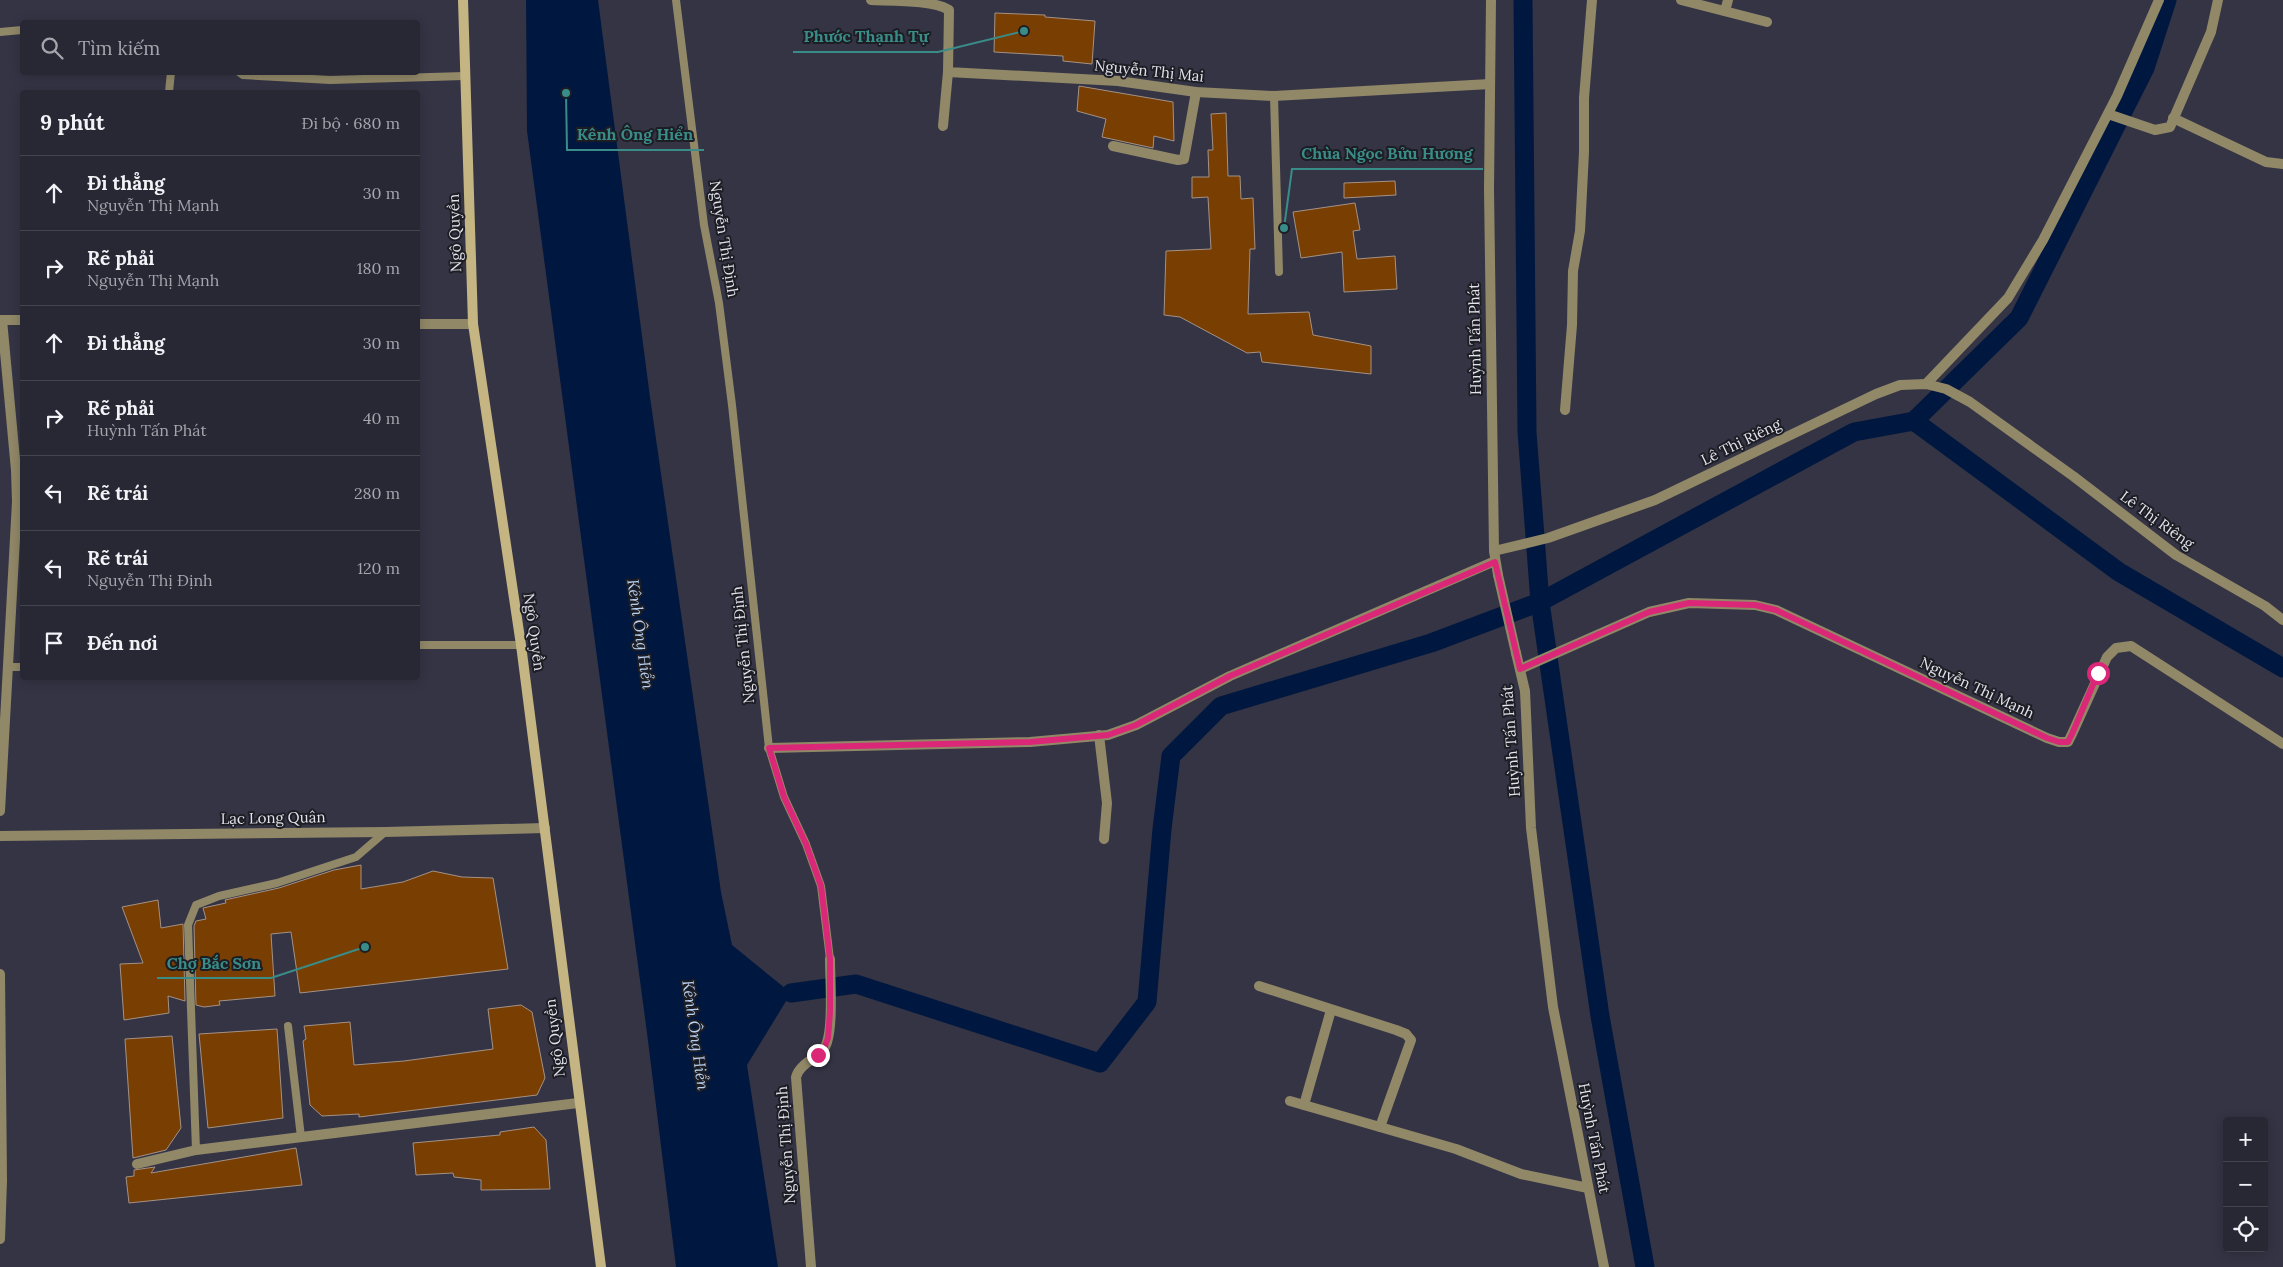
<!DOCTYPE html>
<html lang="vi">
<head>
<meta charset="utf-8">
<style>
	:root { --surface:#282734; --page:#302f3c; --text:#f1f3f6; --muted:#a5a5ac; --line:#44444f }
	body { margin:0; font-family:Lora,serif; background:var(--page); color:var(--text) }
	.controls { position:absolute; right:15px; bottom:15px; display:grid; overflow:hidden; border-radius:5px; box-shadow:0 2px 12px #0003 }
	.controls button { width:45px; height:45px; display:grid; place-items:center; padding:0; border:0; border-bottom:1px solid var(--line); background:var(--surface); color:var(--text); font:25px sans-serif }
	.stop { position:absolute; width:15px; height:15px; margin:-11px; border:4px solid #db2777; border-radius:50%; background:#fff }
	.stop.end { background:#db2777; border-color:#fff; box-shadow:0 1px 5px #0008 }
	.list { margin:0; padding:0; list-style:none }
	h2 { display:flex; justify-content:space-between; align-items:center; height:65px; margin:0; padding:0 20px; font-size:21px }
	h2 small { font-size:16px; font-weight:400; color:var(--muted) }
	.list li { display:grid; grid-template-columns:32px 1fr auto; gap:15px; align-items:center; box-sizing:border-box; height:75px; padding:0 20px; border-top:1px solid var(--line) }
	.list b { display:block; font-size:19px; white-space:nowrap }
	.list p { margin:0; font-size:16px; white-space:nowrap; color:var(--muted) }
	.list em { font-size:16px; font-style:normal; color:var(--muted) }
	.icon { flex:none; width:28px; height:28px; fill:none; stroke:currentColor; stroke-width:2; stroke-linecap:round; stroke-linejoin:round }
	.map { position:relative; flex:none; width:2283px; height:1267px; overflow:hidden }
	.search { position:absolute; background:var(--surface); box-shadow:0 2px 12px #0003; left:20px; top:20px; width:400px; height:55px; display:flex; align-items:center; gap:12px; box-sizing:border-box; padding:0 18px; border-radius:5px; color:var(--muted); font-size:19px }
	.panel { position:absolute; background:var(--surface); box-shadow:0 2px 12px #0003; left:20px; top:90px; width:400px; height:590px; border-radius:5px }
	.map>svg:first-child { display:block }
	.water { fill:#00183f }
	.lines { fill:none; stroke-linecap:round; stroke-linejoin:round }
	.canal { stroke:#00183f; stroke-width:19 }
	.building { fill:#793e01; stroke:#a49285 }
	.service { stroke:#918868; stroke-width:8 }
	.minor { stroke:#918868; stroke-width:10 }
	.tertiary { stroke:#918868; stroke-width:10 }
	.secondary { stroke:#c5b582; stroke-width:10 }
	.route { stroke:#db2777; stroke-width:6 }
	.labels { text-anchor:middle; stroke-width:4; stroke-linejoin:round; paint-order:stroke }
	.street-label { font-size:15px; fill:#e3e3ee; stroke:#1d1d24 }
	.water-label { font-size:16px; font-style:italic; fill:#b7cff0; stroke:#1d1d24 }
	.leader { fill:none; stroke:#398c88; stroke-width:2 }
	.callout-dot { fill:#398c88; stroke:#1d1d24; stroke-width:2 }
	.callout-label { font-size:16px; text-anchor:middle; font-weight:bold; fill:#398c88; stroke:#1d1d24; stroke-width:4; stroke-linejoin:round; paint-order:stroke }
</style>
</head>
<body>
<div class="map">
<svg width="2283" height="1267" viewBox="0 0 2283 1267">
	<rect width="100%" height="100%" fill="#353445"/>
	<polygon class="water" points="526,0 598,0 650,397 721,892 732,945 791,993 747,1065 778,1267 676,1267 647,1033 527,131"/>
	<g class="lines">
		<g class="canal">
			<polyline points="1523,0 1527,432 1540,602 1600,1016 1645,1267"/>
			<polyline points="1914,421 2019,318 2145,68 2167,0"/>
			<polyline points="791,993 856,984 1100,1063 1147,1002 1162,829 1171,756 1221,706 1431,643 1540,602 1854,432 1914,421 2119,572 2283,668"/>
		</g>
	</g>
	<g class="building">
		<polygon points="995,13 1045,15 1045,17 1095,21 1092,64 1063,61 1063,56 994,52"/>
		<polygon points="1079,86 1173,102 1174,141 1154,136 1153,148 1102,137 1106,119 1077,111"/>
		<polygon points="1226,113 1228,176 1240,176 1241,199 1253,198 1255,249 1250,249 1248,314 1309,312 1313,335 1371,346 1371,374 1262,362 1260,352 1247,353 1180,317 1164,315 1166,251 1211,249 1208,197 1192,198 1192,177 1209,177 1208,150 1213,150 1211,114"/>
		<polygon points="1395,181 1396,195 1344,198 1344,183"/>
		<polygon points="1355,203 1360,230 1353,231 1357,259 1395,256 1397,289 1344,292 1342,252 1301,258 1293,212"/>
		<polygon points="361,865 361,889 403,882 433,871 462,877 493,878 508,969 300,993 291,932 271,934 275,996 219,1001 220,1005 204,1007 196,1005 194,926 196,921 206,919 203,908 226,903 225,900 279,888 334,870"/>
		<polygon points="158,900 161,928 183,924 185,1001 168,996 169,1013 124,1020 120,964 143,963 122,907"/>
		<polygon points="521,1005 532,1012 545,1078 537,1095 359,1117 359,1114 322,1116 310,1105 303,1041 306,1039 304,1026 350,1022 354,1065 404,1061 493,1049 488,1009"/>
		<polygon points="277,1029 283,1118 208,1128 199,1034"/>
		<polygon points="172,1036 181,1128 166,1150 133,1158 125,1039"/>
		<polygon points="534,1127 546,1140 550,1189 481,1190 481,1180 454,1177 453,1173 416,1175 413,1143 500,1135 500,1132"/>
		<polygon points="296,1148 302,1185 129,1203 126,1177 134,1176 134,1170 155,1167 151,1173"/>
	</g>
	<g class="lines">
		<g class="service">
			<polyline points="676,0 704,225 719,303 732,405 769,748 784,797 806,844 821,886 830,959"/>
			<polyline points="0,32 22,30"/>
			<polyline points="239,72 243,75 330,80 464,76"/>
			<polyline points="169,92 171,72"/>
			<polyline points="1274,96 1279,272"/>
			<polyline points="418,645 521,645"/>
			<polyline points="7,667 22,667"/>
			<polyline points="288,1026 301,1137"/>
			<polyline points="196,1150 188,925 196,905 219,896 277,883 356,857 385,832"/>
		</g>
		<g class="minor">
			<path d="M871,0C892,1 934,0 949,10L948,72L1118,81L1196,92L1274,96L1490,84"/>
			<polyline points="1681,0 1767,22"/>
			<polyline points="1725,11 1728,0"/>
			<polyline points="2108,114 2155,130 2170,127 2211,32 2218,0"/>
			<polyline points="2173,118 2266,162 2283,164"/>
			<polyline points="943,126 948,72"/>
			<polyline points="1113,146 1178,160 1184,159 1196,92"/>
			<polyline points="1926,384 2008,298 2043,240 2117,96 2159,0"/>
			<polyline points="1565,410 1572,325 1573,271 1580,231 1584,152 1584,98 1592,0"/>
			<polyline points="1494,551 1548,538 1655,500 1876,394 1900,385 1926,384 1946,389 1970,402 2073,476 2176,555 2265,606 2283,620"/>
			<polyline points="1498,575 1516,653"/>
			<polyline points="1520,669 1649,612 1689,603 1755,605 1776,610 2047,738 2059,742 2068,742 2072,734 2107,657 2116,648 2131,646 2283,744"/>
			<polyline points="1099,735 1107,803 1104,839"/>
			<polyline points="769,748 1030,742 1108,735 1136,725 1230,676 1495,561"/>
			<polyline points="0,811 17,502 16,470 2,320"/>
			<polyline points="0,836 385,832 545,828"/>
			<polyline points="0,974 2,1180 0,1239"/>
			<polyline points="1259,986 1396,1030 1406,1034 1411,1040 1380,1127"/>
			<polyline points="1290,1101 1456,1149 1521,1174 1588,1188"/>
			<polyline points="1304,1105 1331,1010"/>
			<polyline points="137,1164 196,1150 578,1103"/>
			<path d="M811,1267L796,1077C800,1063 817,1059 825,1047C834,1031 830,979 830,959"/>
		</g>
		<g class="tertiary">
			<polyline points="1491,0 1489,189 1494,551 1498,575"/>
			<polyline points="0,320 22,320"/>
			<polyline points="418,324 473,324"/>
			<polyline points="1516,653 1525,691 1531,828 1553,1007 1604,1267"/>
		</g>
		<polyline class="secondary" points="463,0 473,324 521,645 601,1267"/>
	</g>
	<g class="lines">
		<polyline class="route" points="818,1055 825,1046 828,1038 830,1012 830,959 821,886 806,844 784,797 769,748 1030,742 1108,735 1136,725 1230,676 1495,562 1520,669 1649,612 1689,603 1755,605 1776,610 2047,738 2059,742 2068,742 2072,734 2098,673"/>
	</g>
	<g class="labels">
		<g class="street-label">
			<text transform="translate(1149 71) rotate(6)" y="5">Nguyễn Thị Mai</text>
			<text transform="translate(455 233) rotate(-92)" y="5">Ngô Quyền</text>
			<text transform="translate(724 239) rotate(81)" y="5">Nguyễn Thị Định</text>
			<text transform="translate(1475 339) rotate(-91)" y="5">Huỳnh Tấn Phát</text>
			<text transform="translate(1741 442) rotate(-26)" y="5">Lê Thị Riêng</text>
			<text transform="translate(2157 520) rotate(36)" y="5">Lê Thị Riêng</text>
			<text transform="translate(534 632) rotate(82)" y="5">Ngô Quyền</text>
			<text transform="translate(743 645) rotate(-96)" y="5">Nguyễn Thị Định</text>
			<text transform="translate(1977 688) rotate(25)" y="5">Nguyễn Thị Mạnh</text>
			<text transform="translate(1511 741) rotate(-94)" y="5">Huỳnh Tấn Phát</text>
			<text transform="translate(273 818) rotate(-1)" y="5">Lạc Long Quân</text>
			<text transform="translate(555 1038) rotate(-97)" y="5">Ngô Quyền</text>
			<text transform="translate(1594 1138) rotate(79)" y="5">Huỳnh Tấn Phát</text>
			<text transform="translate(786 1145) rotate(-94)" y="5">Nguyễn Thị Định</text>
		</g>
		<g class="water-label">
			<text transform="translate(641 634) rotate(82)" y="6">Kênh Ông Hiển</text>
			<text transform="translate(696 1035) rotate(82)" y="6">Kênh Ông Hiển</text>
		</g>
	</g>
	<path class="leader" d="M1024 31L938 52H793M566 93L567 150H704M1284 228L1292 169H1483M365 947L271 978H157"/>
	<g class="callout-dot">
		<circle cx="1024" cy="31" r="5"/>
		<circle cx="566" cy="93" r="5"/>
		<circle cx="1284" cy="228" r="5"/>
		<circle cx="365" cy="947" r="5"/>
	</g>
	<g class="callout-label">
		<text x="866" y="42">Phước Thạnh Tự</text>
		<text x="635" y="140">Kênh Ông Hiển</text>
		<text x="1387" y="159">Chùa Ngọc Bửu Hương</text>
		<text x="214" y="969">Chợ Bắc Sơn</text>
	</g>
</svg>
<div class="controls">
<button>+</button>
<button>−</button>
<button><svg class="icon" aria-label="locate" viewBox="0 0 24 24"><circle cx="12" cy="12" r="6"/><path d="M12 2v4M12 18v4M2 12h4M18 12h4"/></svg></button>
</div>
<div class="stop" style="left:2098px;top:673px"></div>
<div class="stop end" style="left:818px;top:1055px"></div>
<div class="search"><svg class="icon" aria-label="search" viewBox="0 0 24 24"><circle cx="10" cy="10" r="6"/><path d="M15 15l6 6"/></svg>Tìm kiếm</div>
<section class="panel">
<h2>9 phút<small>Đi bộ · 680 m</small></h2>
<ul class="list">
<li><svg class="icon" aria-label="ahead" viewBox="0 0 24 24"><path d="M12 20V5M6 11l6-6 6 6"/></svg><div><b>Đi thẳng</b><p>Nguyễn Thị Mạnh</p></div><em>30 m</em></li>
<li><svg class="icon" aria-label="right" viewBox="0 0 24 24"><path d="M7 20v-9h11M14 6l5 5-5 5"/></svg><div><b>Rẽ phải</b><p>Nguyễn Thị Mạnh</p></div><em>180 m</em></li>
<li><svg class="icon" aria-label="ahead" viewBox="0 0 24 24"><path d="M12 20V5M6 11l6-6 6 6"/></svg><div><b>Đi thẳng</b></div><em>30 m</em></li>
<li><svg class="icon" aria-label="right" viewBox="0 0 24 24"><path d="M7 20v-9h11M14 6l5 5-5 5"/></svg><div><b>Rẽ phải</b><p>Huỳnh Tấn Phát</p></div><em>40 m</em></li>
<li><svg class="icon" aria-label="left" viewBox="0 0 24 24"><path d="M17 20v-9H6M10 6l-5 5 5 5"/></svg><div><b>Rẽ trái</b></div><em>280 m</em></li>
<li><svg class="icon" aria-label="left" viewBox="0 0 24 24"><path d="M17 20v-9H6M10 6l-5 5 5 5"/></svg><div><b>Rẽ trái</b><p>Nguyễn Thị Định</p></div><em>120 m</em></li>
<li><svg class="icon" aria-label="arrive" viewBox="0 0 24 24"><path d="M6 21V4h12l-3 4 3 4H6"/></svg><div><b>Đến nơi</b></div></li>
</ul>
</section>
</div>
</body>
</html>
